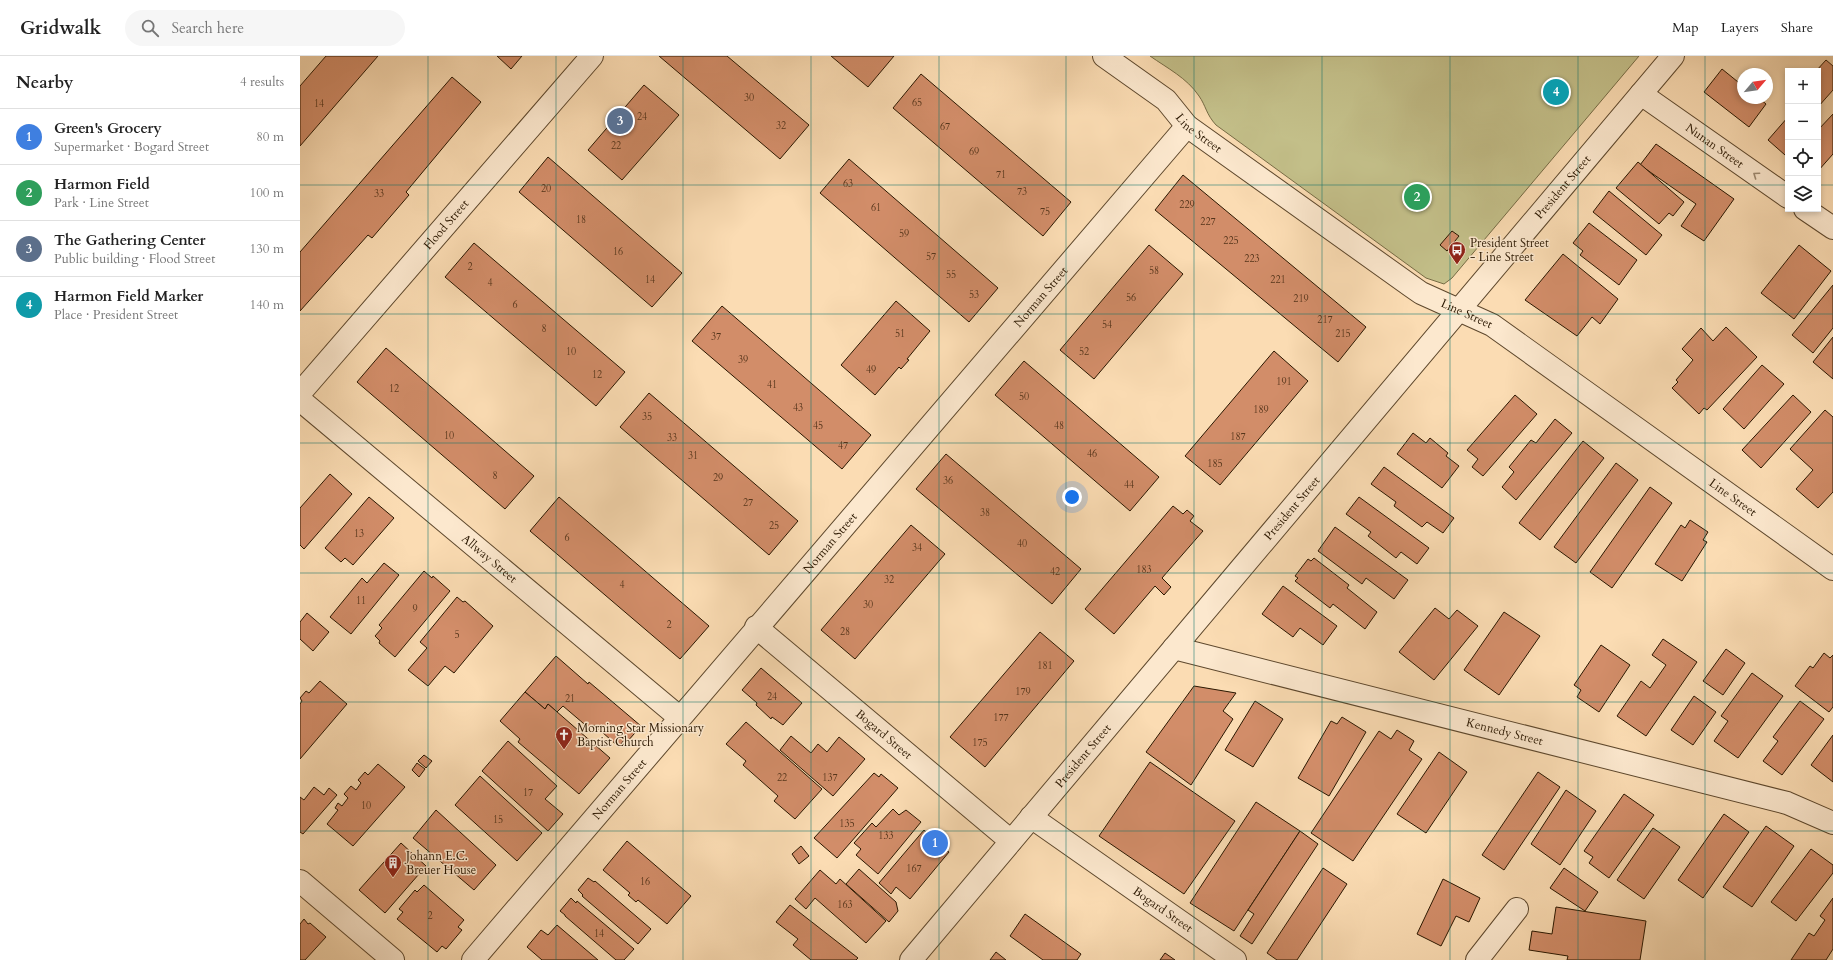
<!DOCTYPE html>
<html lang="en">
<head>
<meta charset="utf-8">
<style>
	:root { --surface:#fff; --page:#f6f6f6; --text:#222; --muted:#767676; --line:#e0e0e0; --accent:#8f2418 }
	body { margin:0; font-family:Cardo,serif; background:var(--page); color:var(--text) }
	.controls { position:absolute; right:12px; top:12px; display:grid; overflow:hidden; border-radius:0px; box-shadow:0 2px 6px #0003 }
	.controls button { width:36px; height:36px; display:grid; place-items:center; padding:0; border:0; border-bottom:1px solid var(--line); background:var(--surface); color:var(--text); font:20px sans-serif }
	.compass { position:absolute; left:1437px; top:12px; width:36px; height:36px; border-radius:50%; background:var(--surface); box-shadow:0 2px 6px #0003; rotate:61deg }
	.you { position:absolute; left:772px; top:441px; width:14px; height:14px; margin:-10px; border:3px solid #fff; border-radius:50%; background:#1a73e8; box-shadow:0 0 0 6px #1a73e833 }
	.badge { display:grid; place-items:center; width:26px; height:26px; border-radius:50%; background:var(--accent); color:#fff; font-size:13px; font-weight:700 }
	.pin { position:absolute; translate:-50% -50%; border:2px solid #fff; box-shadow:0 1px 4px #0006 }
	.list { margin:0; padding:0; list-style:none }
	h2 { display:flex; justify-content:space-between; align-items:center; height:52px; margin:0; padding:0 16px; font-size:17px }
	h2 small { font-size:13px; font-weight:400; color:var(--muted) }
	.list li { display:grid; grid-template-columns:26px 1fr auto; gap:12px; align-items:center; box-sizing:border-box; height:56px; padding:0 16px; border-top:1px solid var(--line) }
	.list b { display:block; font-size:15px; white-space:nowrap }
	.list p { margin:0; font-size:13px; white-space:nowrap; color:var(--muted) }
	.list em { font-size:13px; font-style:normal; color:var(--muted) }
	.icon { flex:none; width:22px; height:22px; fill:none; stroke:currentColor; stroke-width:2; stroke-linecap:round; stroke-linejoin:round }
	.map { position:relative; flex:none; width:1533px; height:904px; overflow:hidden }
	header { display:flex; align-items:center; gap:24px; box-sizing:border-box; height:56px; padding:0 20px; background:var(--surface); border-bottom:1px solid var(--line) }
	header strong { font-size:19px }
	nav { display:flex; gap:22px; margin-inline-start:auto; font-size:14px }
	.search { width:280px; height:36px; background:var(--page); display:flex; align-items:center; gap:10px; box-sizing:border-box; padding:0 14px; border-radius:22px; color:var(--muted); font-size:15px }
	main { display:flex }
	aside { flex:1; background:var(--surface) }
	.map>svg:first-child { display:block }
	.green { fill:#c3bf89; stroke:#766b44 }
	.building { fill:#d28d69; stroke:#2a1700 }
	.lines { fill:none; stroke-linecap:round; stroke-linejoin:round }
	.minor-casing { stroke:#5e482d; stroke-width:24 }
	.tertiary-casing { stroke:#5e482d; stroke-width:24 }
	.minor { stroke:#fce8ce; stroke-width:22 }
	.tertiary { stroke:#fce8ce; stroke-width:22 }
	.oneway { stroke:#9e8a71 }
	.grid { fill:none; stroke:#0f766e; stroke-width:1; stroke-opacity:0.55 }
	.labels { text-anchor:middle; stroke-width:3; stroke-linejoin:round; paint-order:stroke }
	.number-label { font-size:10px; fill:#54341a }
	.street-label { font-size:12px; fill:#2a1700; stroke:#fce8ce }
	.poi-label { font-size:12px; fill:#2a1700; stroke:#fce8ce; text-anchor:start }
</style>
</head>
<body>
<header>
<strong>Gridwalk</strong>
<div class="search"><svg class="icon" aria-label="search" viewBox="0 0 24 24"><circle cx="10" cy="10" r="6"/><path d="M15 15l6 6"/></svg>Search here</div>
<nav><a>Map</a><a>Layers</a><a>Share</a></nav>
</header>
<main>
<aside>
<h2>Nearby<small>4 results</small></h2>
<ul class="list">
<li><span class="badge" style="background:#3f7fe0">1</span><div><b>Green's Grocery</b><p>Supermarket · Bogard Street</p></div><em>80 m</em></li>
<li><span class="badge" style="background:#2e9e5b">2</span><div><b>Harmon Field</b><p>Park · Line Street</p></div><em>100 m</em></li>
<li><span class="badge" style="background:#5c6f8a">3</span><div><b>The Gathering Center</b><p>Public building · Flood Street</p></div><em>130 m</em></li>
<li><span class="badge" style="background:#0f9aa8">4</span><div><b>Harmon Field Marker</b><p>Place · President Street</p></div><em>140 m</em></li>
</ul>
</aside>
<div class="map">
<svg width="1533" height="904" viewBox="0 0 1533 904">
	<rect width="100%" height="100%" fill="#fbdcb3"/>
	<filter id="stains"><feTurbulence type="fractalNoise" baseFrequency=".005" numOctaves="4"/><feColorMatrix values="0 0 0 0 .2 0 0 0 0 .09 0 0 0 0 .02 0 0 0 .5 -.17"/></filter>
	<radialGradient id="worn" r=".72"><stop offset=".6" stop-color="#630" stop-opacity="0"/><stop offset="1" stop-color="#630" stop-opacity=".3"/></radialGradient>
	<path class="green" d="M850,0H1339L1152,222L1144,228L1126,222L916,69C906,58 906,50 899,40C887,22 867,12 850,0Z"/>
	<g class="building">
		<polygon points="26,0 78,0 0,90 0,30"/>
		<polygon points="197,0 222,0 211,13"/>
		<polygon points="359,0 427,0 509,69 480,103"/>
		<polygon points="531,0 594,0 568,31"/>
		<polygon points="1526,4 1533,10 1533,34 1518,51 1518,15 1516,15"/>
		<polygon points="1422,13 1443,30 1443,42 1459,42 1466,48 1449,71 1404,36"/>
		<polygon points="621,18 771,146 743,180 593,52"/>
		<polygon points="152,21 181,46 106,136 109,139 72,182 68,179 0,255 0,196"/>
		<polygon points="344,29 379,59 322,124 288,94 312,66 310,64 318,55 320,57"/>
		<polygon points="1533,58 1533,98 1518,115 1518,74"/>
		<polygon points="1488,61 1488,96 1485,99 1468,84"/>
		<polygon points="1356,88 1434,143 1404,185 1381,170 1396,148 1340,109"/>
		<polygon points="248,101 382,217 352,251 219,136"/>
		<polygon points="549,103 698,232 669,266 520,137"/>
		<polygon points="1338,106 1384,146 1373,160 1369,157 1359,168 1316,132"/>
		<polygon points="883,119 1066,271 1038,306 855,154"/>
		<polygon points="1309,135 1362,179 1346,199 1293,156"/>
		<polygon points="1289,167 1337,204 1319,229 1280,199 1283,195 1273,187"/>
		<polygon points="1152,175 1159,180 1147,195 1140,189"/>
		<polygon points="174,187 325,316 296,350 145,221"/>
		<polygon points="849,189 883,218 794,323 760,294"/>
		<polygon points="1499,189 1531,215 1494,263 1461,237"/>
		<polygon points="1263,198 1318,243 1300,268 1292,261 1277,280 1225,244"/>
		<polygon points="1533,229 1533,272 1513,297 1492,279"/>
		<polygon points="596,245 630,275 607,303 609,304 601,313 599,311 575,339 541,309"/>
		<polygon points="422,250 571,379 542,413 392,285"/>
		<polygon points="1426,271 1457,301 1407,354 1404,352 1399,358 1372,332 1378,326 1376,324 1393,304 1382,293 1401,272 1413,285"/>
		<polygon points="1533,281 1533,323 1513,306"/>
		<polygon points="86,292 234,420 205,453 57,326"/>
		<polygon points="974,295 1008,325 920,429 885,400"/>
		<polygon points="724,305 859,421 830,455 695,339"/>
		<polygon points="1462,309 1484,328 1444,373 1423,353"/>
		<polygon points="349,337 498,465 469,499 320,371"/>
		<polygon points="1215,339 1237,358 1183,420 1172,411 1178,403 1167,394"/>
		<polygon points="1493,339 1511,356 1461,412 1442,394"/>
		<polygon points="1525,354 1533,361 1533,436 1518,452 1496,433 1513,414 1490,393"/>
		<polygon points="1255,363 1272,377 1216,444 1202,431 1214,416 1209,411 1231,384 1236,387"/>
		<polygon points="1113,377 1126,387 1130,382 1148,397 1146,400 1159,410 1142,432 1097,398"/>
		<polygon points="1283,385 1304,402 1240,484 1219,467"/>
		<polygon points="646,398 781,513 752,548 616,433"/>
		<polygon points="1316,407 1338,424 1276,507 1254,491"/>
		<polygon points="1084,411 1154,462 1143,477 1127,466 1122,471 1094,450 1096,446 1071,428"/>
		<polygon points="30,418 52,438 4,493 0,489 0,452"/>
		<polygon points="1350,431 1372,447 1312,532 1290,516"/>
		<polygon points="69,441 94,462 53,509 45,502 41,506 25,492"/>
		<polygon points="259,441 409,570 380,603 230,475"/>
		<polygon points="1059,441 1129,492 1117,508 1101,496 1096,502 1068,480 1071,476 1046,458"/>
		<polygon points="873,450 883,458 887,454 894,460 890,465 903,475 862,522 871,531 864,539 855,530 814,578 785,553"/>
		<polygon points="1390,464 1408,476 1403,484 1407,486 1382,525 1355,508 1381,469 1385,472"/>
		<polygon points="611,469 645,498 555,603 521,574"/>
		<polygon points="1035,471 1108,524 1094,543 1066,522 1062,528 1018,495"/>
		<polygon points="1014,502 1049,529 1047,532 1077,556 1065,573 1033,548 1030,552 995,525 998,522 995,520 1008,503 1011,505"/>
		<polygon points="84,507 99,519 51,578 30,561 62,522 67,527"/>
		<polygon points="124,515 132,522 133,520 150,535 95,601 79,587 80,585 75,580 82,572 79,569"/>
		<polygon points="983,530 1037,570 1023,589 1000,572 993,581 962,558"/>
		<polygon points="157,541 163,546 165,545 193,570 154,617 145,610 128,630 108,614 127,592 120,586"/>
		<polygon points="1135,552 1149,563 1157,554 1178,570 1134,624 1099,596"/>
		<polygon points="1204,556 1240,580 1199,639 1164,614"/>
		<polygon points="7,557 29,576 13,595 0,583 0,566"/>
		<polygon points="740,576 774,605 685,711 650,681"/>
		<polygon points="1363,583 1397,606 1346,680 1317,660 1341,625 1350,632 1366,609 1352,599"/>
		<polygon points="1301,589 1330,609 1299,656 1277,641 1281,634 1274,629"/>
		<polygon points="1426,593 1445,607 1423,639 1403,625"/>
		<polygon points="1524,597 1530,602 1533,599 1533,651 1529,656 1495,630 1510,610 1513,612"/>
		<polygon points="256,600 288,628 289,626 341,670 327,686 324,684 319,691 294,669 290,673 263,650 257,656 248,648 245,653 225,636"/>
		<polygon points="461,612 502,647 483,669 472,661 471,663 456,649 457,647 442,634"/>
		<polygon points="1452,617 1483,640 1438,702 1414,685 1428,665 1421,660"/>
		<polygon points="20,625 47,648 0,703 0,648 2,645 0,642 6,635 9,637"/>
		<polygon points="894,630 936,637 923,655 933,663 891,729 846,696"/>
		<polygon points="225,636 245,653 248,648 310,702 279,738 218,686 220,683 200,665"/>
		<polygon points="1394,640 1416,656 1393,689 1371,674"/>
		<polygon points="955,645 983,663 953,711 925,694"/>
		<polygon points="1500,645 1524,663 1482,719 1463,705 1478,685 1473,681"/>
		<polygon points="1042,661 1066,676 1029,740 998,722 1031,665 1037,668"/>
		<polygon points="446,666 522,733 495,763 474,745 478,740 443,709 446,705 426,688"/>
		<polygon points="1097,674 1114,685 1109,694 1122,703 1053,805 1011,777 1079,675 1091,683"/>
		<polygon points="1533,679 1533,726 1511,709"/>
		<polygon points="491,680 511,697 518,688 527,696 539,681 565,703 533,740 480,694"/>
		<polygon points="208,685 257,730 245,743 263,758 248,775 182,715"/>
		<polygon points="1139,696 1167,716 1126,777 1097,758"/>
		<polygon points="124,699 132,705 126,712 118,705"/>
		<polygon points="850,706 935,765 884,838 799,780"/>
		<polygon points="117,707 125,713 119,721 112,714"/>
		<polygon points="78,708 105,731 53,790 27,768 38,754 35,752 38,747 42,750 48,742 44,738 51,730 56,734 61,727 58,724 65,716 68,719"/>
		<polygon points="1238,716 1260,731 1204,814 1182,799"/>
		<polygon points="574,717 579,721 581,718 598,732 537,802 514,782"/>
		<polygon points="180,720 242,777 217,805 155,749"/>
		<polygon points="14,731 24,739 29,732 37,739 3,778 0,776 0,741 4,744"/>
		<polygon points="1266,734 1296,755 1260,809 1231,788"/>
		<polygon points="1324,738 1354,759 1309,822 1289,807 1293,801 1284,795"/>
		<polygon points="956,746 1000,775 934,875 890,847"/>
		<polygon points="593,753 599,759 606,754 621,766 578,818 556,799 561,793 554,787 572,767 576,771"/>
		<polygon points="136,754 196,809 174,834 113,782"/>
		<polygon points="1424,758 1449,776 1403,842 1378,824"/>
		<polygon points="1466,770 1494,790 1452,851 1423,831"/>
		<polygon points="1353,772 1380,791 1344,843 1317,824"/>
		<polygon points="624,774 626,776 628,774 648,792 646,794 649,796 610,843 596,831 591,838 579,827"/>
		<polygon points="1000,775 1018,788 952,888 940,880 954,858 948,854"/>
		<polygon points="327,785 391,840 367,868 338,844 336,846 328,839 330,837 303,814"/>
		<polygon points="101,787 126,810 85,857 59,834"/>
		<polygon points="501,790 509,800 499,808 492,798"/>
		<polygon points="1511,793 1533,809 1533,817 1496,865 1471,846"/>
		<polygon points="1023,812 1047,828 997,904 977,904 967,897"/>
		<polygon points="1264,812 1298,836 1285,855 1250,832"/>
		<polygon points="559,813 596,846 598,855 589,866 546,828"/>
		<polygon points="520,814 536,828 540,823 586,865 566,887 515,842 506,853 495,843"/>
		<polygon points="288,822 294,826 295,825 351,873 338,888 282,840 283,839 278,834"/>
		<polygon points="1143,823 1180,842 1169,866 1156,860 1141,890 1117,878"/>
		<polygon points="124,829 164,864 158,871 162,874 146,893 142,890 137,896 97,863 103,856 99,853 115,834 117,836"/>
		<polygon points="271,842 276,847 277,845 334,893 324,904 316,904 265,860 265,859 260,855"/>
		<polygon points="1533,842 1533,893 1526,904 1491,904 1509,877 1514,880 1525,864 1520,860"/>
		<polygon points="490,849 558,902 556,904 511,904 493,889 498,883 476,866"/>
		<polygon points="1256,851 1346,865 1340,904 1267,904 1268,900 1229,894 1232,875 1252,878"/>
		<polygon points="725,858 781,898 777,904 743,904 710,880"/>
		<polygon points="4,863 8,868 10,867 26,881 5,904 0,904 0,868"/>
		<polygon points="257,869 298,904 242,904 227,891 241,874 248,879"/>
		<polygon points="696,896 706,904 690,904"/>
		<polygon points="865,897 875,904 860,904"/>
	</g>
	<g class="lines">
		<defs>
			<g id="minor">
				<path id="s1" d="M804,0L866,44L887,70L1111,230L1121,237L1192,269L1533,513"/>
				<path id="s2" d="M1341,38L1488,141"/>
				<polyline points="1505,153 1533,172"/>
				<path id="s3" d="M0,337L292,0"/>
				<path id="s4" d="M0,344L379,661"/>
				<path id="s5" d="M456,571L711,785"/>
				<path id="s6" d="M874,592L1487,747L1533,767"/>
				<path id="s7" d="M731,761L935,904"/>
				<polyline points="0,825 93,904"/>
				<path id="s8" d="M173,904L887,70"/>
				<polyline points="1177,904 1217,853"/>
			</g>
			<g id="tertiary">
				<path id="s9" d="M611,904L1373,0"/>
			</g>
		</defs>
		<use href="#minor" class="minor-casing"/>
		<use href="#tertiary" class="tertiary-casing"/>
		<use href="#minor" class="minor"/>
		<use href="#tertiary" class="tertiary"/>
	</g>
	<defs><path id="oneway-chevron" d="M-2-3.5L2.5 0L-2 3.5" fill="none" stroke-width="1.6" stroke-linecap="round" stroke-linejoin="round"/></defs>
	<use class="oneway" href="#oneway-chevron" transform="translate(1456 119) rotate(-145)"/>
	<path class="grid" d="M128,0V904M256,0V904M383,0V904M511,0V904M639,0V904M766,0V904M894,0V904M1022,0V904M1150,0V904M1278,0V904M1405,0V904M0,129H1488M1518,129H1533M0,258H1533M0,387H1533M0,517H1533M0,646H1533M0,775H1533"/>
	<defs>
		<symbol id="bus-pin" viewBox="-11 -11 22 30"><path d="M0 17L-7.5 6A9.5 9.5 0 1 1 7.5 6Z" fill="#8f2418" stroke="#fce8ce"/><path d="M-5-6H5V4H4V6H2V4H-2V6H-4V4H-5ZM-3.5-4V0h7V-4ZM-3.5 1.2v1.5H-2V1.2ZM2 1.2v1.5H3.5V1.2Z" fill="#fff"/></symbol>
		<symbol id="church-pin" viewBox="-11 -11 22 30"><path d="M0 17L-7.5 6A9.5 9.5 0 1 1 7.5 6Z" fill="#8f2418" stroke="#fce8ce"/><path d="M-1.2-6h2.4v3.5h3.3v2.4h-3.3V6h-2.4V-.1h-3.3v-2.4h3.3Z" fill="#fff"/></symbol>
		<symbol id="building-pin" viewBox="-11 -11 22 30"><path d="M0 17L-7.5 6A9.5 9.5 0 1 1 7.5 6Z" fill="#8f2418" stroke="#fce8ce"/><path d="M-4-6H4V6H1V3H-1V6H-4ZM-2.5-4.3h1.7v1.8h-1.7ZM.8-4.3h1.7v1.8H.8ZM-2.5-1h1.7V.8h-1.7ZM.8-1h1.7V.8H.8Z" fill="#fff"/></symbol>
	</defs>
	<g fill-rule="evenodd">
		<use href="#bus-pin" x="1147" y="184" width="20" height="27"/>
		<use href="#church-pin" x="254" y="669" width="20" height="27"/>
		<use href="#building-pin" x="83" y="797" width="20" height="27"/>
	</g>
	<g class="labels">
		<g class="number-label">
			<text x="449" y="45">30</text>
			<text x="617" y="50">65</text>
			<text x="19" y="51">14</text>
			<text x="342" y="64">24</text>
			<text x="481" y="73">32</text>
			<text x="645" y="74">67</text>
			<text x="316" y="93">22</text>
			<text x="674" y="99">69</text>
			<text x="701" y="122">71</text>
			<text x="548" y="131">63</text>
			<text x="246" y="136">20</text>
			<text x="722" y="139">73</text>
			<text x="79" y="141">33</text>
			<text x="887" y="152">229</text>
			<text x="576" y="155">61</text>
			<text x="745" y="159">75</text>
			<text x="281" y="167">18</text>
			<text x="908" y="169">227</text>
			<text x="604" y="181">59</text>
			<text x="931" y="188">225</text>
			<text x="318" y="199">16</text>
			<text x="631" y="204">57</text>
			<text x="952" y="206">223</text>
			<text x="170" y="214">2</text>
			<text x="854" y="218">58</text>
			<text x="651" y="222">55</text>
			<text x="350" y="227">14</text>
			<text x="978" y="227">221</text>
			<text x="190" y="230">4</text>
			<text x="674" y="242">53</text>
			<text x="831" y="245">56</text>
			<text x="1001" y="246">219</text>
			<text x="215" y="252">6</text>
			<text x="1025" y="267">217</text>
			<text x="807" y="272">54</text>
			<text x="244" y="276">8</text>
			<text x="600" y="281">51</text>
			<text x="1043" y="281">215</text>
			<text x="416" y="284">37</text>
			<text x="271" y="299">10</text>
			<text x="784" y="299">52</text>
			<text x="443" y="307">39</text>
			<text x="571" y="317">49</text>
			<text x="297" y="322">12</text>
			<text x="984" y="329">191</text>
			<text x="472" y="332">41</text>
			<text x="94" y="336">12</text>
			<text x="724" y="344">50</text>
			<text x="498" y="355">43</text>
			<text x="961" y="357">189</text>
			<text x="347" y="364">35</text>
			<text x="518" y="373">45</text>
			<text x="759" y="373">48</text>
			<text x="149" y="383">10</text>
			<text x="938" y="384">187</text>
			<text x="372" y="385">33</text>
			<text x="543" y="393">47</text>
			<text x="792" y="401">46</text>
			<text x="393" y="403">31</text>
			<text x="915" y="411">185</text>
			<text x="195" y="423">8</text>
			<text x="418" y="425">29</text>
			<text x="648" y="428">36</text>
			<text x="829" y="432">44</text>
			<text x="448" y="450">27</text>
			<text x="685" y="460">38</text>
			<text x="474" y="473">25</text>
			<text x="59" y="481">13</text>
			<text x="267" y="485">6</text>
			<text x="722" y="491">40</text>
			<text x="617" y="495">34</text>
			<text x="844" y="517">183</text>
			<text x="755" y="519">42</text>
			<text x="589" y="527">32</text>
			<text x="322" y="532">4</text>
			<text x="61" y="548">11</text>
			<text x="568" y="552">30</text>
			<text x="115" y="556">9</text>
			<text x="369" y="572">2</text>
			<text x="545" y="579">28</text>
			<text x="157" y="582">5</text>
			<text x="745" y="613">181</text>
			<text x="723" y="639">179</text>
			<text x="472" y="644">24</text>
			<text x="270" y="646">21</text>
			<text x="701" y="665">177</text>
			<text x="680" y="690">175</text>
			<text x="482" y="725">22</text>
			<text x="530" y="725">137</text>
			<text x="228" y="740">17</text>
			<text x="66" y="753">10</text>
			<text x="198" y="767">15</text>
			<text x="547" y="771">135</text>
			<text x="586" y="783">133</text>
			<text x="614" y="816">167</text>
			<text x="345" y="829">16</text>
			<text x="545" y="852">163</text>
			<text x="130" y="863">2</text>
			<text x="299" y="881">14</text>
		</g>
		<g class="street-label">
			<text dy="4" stroke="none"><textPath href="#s1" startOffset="123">Line Street</textPath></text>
			<text dy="4" stroke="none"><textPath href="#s2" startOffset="90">Nunan Street</textPath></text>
			<text dy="4" stroke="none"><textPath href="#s9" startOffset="1011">President Street</textPath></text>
			<text dy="4" stroke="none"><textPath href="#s3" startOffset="223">Flood Street</textPath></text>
			<text dy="4" stroke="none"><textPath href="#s8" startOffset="873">Norman Street</textPath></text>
			<text dy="4" stroke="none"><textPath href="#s1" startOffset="447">Line Street</textPath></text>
			<text dy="4" stroke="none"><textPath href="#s1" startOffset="771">Line Street</textPath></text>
			<text dy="4" stroke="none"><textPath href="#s9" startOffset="591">President Street</textPath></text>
			<text dy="4" stroke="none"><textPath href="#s8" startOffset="549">Norman Street</textPath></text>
			<text dy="4" stroke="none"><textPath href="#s4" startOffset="247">Allway Street</textPath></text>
			<text dy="4" stroke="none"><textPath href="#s6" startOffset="341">Kennedy Street</textPath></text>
			<text dy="4" stroke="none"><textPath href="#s5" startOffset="167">Bogard Street</textPath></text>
			<text dy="4" stroke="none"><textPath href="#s9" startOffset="267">President Street</textPath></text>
			<text dy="4" stroke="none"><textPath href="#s8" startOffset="225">Norman Street</textPath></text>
			<text dy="4" stroke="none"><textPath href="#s7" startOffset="161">Bogard Street</textPath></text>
		</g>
		<g class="poi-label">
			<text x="1170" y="191">President Street<tspan x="1170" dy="14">- Line Street</tspan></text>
			<text x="277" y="676">Morning Star Missionary<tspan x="277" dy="14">Baptist Church</tspan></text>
			<text x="106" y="804">Johann E.C.<tspan x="106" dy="14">Breuer House</tspan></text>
		</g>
	</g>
	<rect width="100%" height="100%" filter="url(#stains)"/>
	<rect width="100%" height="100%" fill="url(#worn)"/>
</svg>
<div class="controls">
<button>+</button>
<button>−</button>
<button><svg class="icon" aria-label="locate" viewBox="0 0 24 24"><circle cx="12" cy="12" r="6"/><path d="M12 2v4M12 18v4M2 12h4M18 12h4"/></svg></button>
<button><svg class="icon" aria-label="layers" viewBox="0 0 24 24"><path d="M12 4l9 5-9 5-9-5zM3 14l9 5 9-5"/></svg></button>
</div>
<svg class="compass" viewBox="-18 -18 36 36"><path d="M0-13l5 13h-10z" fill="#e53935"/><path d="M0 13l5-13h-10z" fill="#767676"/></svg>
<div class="you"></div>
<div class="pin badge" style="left:635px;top:787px;background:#3f7fe0">1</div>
<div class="pin badge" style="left:1117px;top:141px;background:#2e9e5b">2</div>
<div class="pin badge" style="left:320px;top:65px;background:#5c6f8a">3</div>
<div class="pin badge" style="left:1256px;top:36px;background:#0f9aa8">4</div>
</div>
</main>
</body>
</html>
